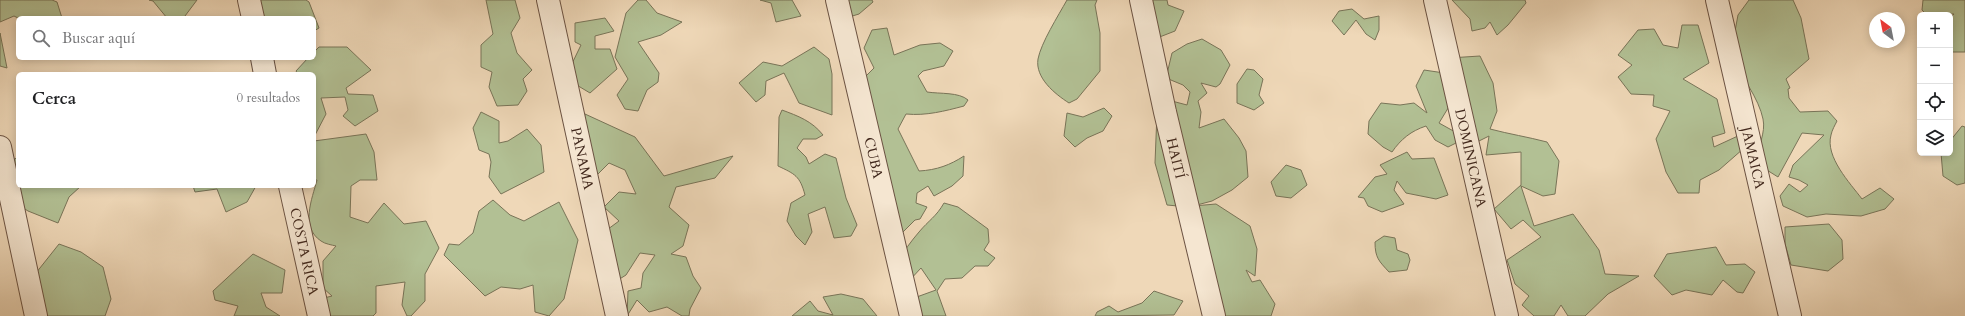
<!DOCTYPE html>
<html lang="es">
<head>
<meta charset="utf-8">
<style>
	:root { --surface:#fff; --page:#f6f6f6; --text:#202124; --muted:#757577; --line:#e0e0e0 }
	body { margin:0; font-family:Cardo,serif; background:var(--page); color:var(--text) }
	.controls { position:absolute; right:12px; top:12px; display:grid; overflow:hidden; border-radius:6px; box-shadow:0 2px 10px #0003 }
	.controls button { width:36px; height:36px; display:grid; place-items:center; padding:0; border:0; border-bottom:1px solid var(--line); background:var(--surface); color:var(--text); font:20px sans-serif }
	.compass { position:absolute; left:1869px; top:12px; width:36px; height:36px; border-radius:50%; background:var(--surface); box-shadow:0 2px 10px #0003; rotate:328deg }
	.list { margin:0; padding:0; list-style:none }
	h2 { display:flex; justify-content:space-between; align-items:center; height:52px; margin:0; padding:0 16px; font-size:17px }
	h2 small { font-size:13px; font-weight:400; color:var(--muted) }
	.icon { flex:none; width:22px; height:22px; fill:none; stroke:currentColor; stroke-width:2; stroke-linecap:round; stroke-linejoin:round }
	.map { position:relative; flex:none; width:1965px; height:316px; overflow:hidden }
	.search { position:absolute; background:var(--surface); box-shadow:0 2px 10px #0003; left:16px; top:16px; width:300px; height:44px; display:flex; align-items:center; gap:10px; box-sizing:border-box; padding:0 14px; border-radius:6px; color:var(--muted); font-size:15px }
	.panel { position:absolute; background:var(--surface); box-shadow:0 2px 10px #0003; left:16px; top:72px; width:300px; height:116px; border-radius:6px }
	.map>svg:first-child { display:block }
	.green { fill:#b2c094; stroke:#797458 }
	.lines { fill:none; stroke-linecap:round; stroke-linejoin:round }
	.street-casing { stroke:#6c5343; stroke-width:24 }
	.street { stroke:#f5e6d1; stroke-width:22 }
	.labels { text-anchor:middle; dominant-baseline:central; stroke-width:3; stroke-linejoin:round; paint-order:stroke }
	.street-label { font-size:14px; fill:#40271c; stroke:#f5e6d1 }
</style>
</head>
<body>
<div class="map">
<svg width="1965" height="316" viewBox="0 0 1965 316">
	<rect width="100%" height="100%" fill="#efd8b8"/>
	<filter id="stains"><feTurbulence type="fractalNoise" baseFrequency=".005" numOctaves="4"/><feColorMatrix values="0 0 0 0 .2 0 0 0 0 .09 0 0 0 0 .02 0 0 0 .5 -.17"/></filter>
	<radialGradient id="worn" r=".72"><stop offset=".6" stop-color="#630" stop-opacity="0"/><stop offset="1" stop-color="#630" stop-opacity=".3"/></radialGradient>
	<!-- green -->
	<g class="green">
		<path d="M0,0H52L57,2L62,18H18L14,16L0,22Z"/>
		<path d="M149,0H197L185,16L187,18H167L153,1Z"/>
		<path d="M259,0H306L309,2L319,28L314,31V18H263Z"/>
		<path d="M486,0H515L520,18L511,33L517,53L532,70L523,79L527,91L518,105L497,106L489,87L492,72L481,67V45L493,34Z"/>
		<path d="M638,0H646L657,13L682,22L661,35L638,42L659,73L658,82L647,90L638,111L625,109L617,95L628,79L615,57L626,13Z"/>
		<path d="M760,0H792L801,16L776,22L771,3Z"/>
		<path d="M839,0H872L873,2L859,14L849,17Z"/>
		<path d="M1067,0H1097L1095,5L1100,33V71L1077,99L1069,103C1055,94 1035,78 1038,59C1041,43 1058,16 1067,0Z"/>
		<path d="M1132,0H1167L1168,5L1184,11L1175,31L1157,38Z"/>
		<path d="M1452,0H1525L1526,3L1508,25L1497,35L1490,22L1485,28L1472,31L1470,19Z"/>
		<path d="M1749,0H1793L1801,18L1809,59L1786,79L1790,88L1788,89L1789,98L1800,112L1828,111L1837,121C1835,125 1832,130 1831,135C1825,157 1850,183 1862,199L1880,188L1894,199L1885,209L1861,216L1826,214L1807,217L1783,206L1780,196L1789,184L1800,192L1808,185L1799,180L1789,177L1793,165L1824,135L1802,133L1778,177L1754,162C1758,149 1766,132 1763,119C1759,99 1741,74 1730,58L1738,15Z"/>
		<path d="M1923,0H1965V52H1950V18L1954,14L1927,15L1922,10Z"/>
		<path d="M1352,9L1364,19L1379,16V30L1375,40L1366,34L1356,20L1344,35L1332,21L1339,11Z"/>
		<path d="M605,18L614,31L595,36V49H610L617,69L590,93L565,78L581,45L575,42V23Z"/>
		<path d="M1682,25H1698L1709,63L1683,79L1717,99L1725,133L1712,137L1714,147L1740,135L1743,149L1719,170L1700,180L1699,193H1678L1666,172L1656,139L1670,111L1653,106L1654,95L1631,94L1618,77L1632,65L1618,55L1638,30L1654,29L1663,45L1678,48Z"/>
		<path d="M887,28L894,55L920,45L940,43L953,51L944,66L923,71L918,76L927,92C940,94 959,92 968,100L964,106C945,111 926,116 906,114L898,129L919,171C937,170 950,165 964,156L963,176L952,186L934,196L928,186L917,193L916,203L927,207L920,219L915,220L903,232L888,237V214L872,196L884,182L863,79L874,68L864,48L872,30Z"/>
		<path d="M0,33L7,68L0,66Z"/>
		<path d="M1202,39L1221,50L1230,65L1220,84L1216,87L1201,83L1207,93L1198,101L1201,112L1199,128L1224,119L1239,138L1246,151L1248,177L1232,190L1212,201L1193,206L1216,204L1250,226L1257,249L1255,276L1246,270L1252,282L1260,280L1275,304L1271,316H1203L1189,207L1167,205L1155,163L1157,113L1168,100L1187,105L1190,92L1183,85L1166,78L1172,53L1187,44Z"/>
		<path d="M319,47H347L371,70L346,88L348,94L373,95L378,111L355,126L343,116L348,110L345,97L321,98L326,114L314,137V74H298L296,71L308,58H314V52Z"/>
		<path d="M814,47L829,59L832,74V115L799,103L784,73L766,81L765,95L756,102L739,83L763,62L782,66Z"/>
		<path d="M1480,56L1493,83L1497,111L1490,129C1509,134 1528,137 1547,142L1559,161L1555,194L1543,196L1521,186L1534,226L1573,214L1599,250L1605,274L1639,276L1608,294L1585,316H1568L1561,305L1554,316H1534L1522,305L1529,296L1515,284L1507,260L1541,237L1523,220L1511,229L1494,209L1521,185V152L1486,155L1489,136L1475,143L1453,100L1439,123L1466,138L1448,147L1435,140L1426,126C1411,131 1401,139 1392,152L1383,147L1368,134L1369,121L1381,103L1400,105L1414,103L1427,113L1416,86L1424,70L1451,74L1449,58Z"/>
		<path d="M1247,69L1254,70L1263,79L1259,95L1264,103L1254,110L1237,103V84Z"/>
		<path d="M1104,108L1112,116L1103,131L1087,138L1075,147L1064,136L1067,113L1083,117Z"/>
		<path d="M782,110C798,116 812,121 823,135L816,139H803L797,148L806,157L809,164L825,154L836,158L846,198L857,225L851,236L834,238L825,207L808,214L812,232L805,245L796,236L787,221L791,203L805,195C800,176 795,174 778,166L779,117Z"/>
		<path d="M481,112L499,121V143L508,141L527,129L541,145L544,172L501,194L489,177L491,162L489,154L479,150L473,128Z"/>
		<path d="M585,114L635,137L664,176L733,156L715,178L676,187L669,207L689,225L683,246L671,254L686,257L693,276L701,288L690,309L689,316H682L667,307L649,312L637,300L627,316L628,291L641,288L643,273L655,255L640,253L626,275L610,285L600,235L619,221L604,207L619,192L636,194L625,170L609,163L595,177L580,147Z"/>
		<path d="M1962,126L1965,127V183L1957,185L1943,176L1941,153H1950V141Z"/>
		<path d="M366,134L374,152L377,180H360L351,186L350,217L368,223L384,203L404,224L426,221L439,248L425,274V301L411,316H407L402,305L405,282L376,286V313L373,316H327L316,300L332,296L323,288V261L336,246C332,245 325,244 321,241C300,227 312,199 317,180H314V141Z"/>
		<path d="M1407,152L1412,159L1434,158L1448,195L1436,199L1406,193L1397,181L1394,190L1404,204L1382,212L1368,206L1364,198L1358,197L1375,177L1387,174L1380,165Z"/>
		<path d="M18,157V186H81L69,197L58,223L28,211L11,200L13,160Z"/>
		<path d="M1286,165L1301,170L1307,185L1291,198L1276,196L1271,182Z"/>
		<path d="M193,186H256L247,202L226,212L217,189L195,192Z"/>
		<path d="M493,200L510,215L524,221L559,202L578,240L564,299L549,316L535,312L533,285L520,289L501,287L485,296L444,255L449,244L459,245L473,233L479,211Z"/>
		<path d="M944,203L958,207L988,229L989,242L984,250L995,258L988,266H975L962,278L945,279L937,291L946,316H917L914,298L936,290L921,268L908,282L896,262C904,252 911,241 919,232C929,220 936,217 944,203Z"/>
		<path d="M1829,224L1842,240L1843,259L1828,271L1791,265L1785,244V227Z"/>
		<path d="M1384,236L1395,238L1397,250L1408,254L1410,260L1407,270L1389,272C1379,261 1375,258 1375,242Z"/>
		<path d="M59,244L81,252L103,267L111,299L105,316H31L32,278Z"/>
		<path d="M1716,247L1726,265L1745,264L1755,272L1743,293L1737,292L1723,280L1712,295L1686,290L1672,295L1654,276L1667,254Z"/>
		<path d="M253,254L285,270L282,293H261L266,307L280,316H234L238,306L215,300L213,291Z"/>
		<path d="M1154,291L1183,301L1174,315L1095,316L1097,312L1109,306L1118,312L1142,303Z"/>
		<path d="M841,294L863,299L877,316H792L810,301L818,311L833,315L823,297Z"/>
	</g>
	<g class="lines">
		<!-- street casing -->
		<g class="street-casing">
			<g id="street">
				<path d="M249,0L253,18"/>
				<path id="s1" d="M548,0L617,316"/>
				<path id="s2" d="M837,0L911,316"/>
				<path id="s3" d="M1141,0L1165,112L1214,316"/>
				<path id="s4" d="M1435,0L1507,316"/>
				<path id="s5" d="M1717,0L1790,316"/>
				<path d="M262,58L265,74"/>
				<path d="M0,147L36,316"/>
				<path id="s6" d="M290,186L319,316"/>
			</g>
		</g>
		<!-- street -->
		<use href="#street" class="street"/>
	</g>
	<g class="labels">
		<!-- street labels -->
		<g class="street-label">
			<text stroke="none"><textPath href="#s1" startOffset="162">PANAMA</textPath></text>
			<text stroke="none"><textPath href="#s2" startOffset="162">CUBA</textPath></text>
			<text stroke="none"><textPath href="#s3" startOffset="162">HAITÍ</textPath></text>
			<text stroke="none"><textPath href="#s4" startOffset="162">DOMINICANA</textPath></text>
			<text stroke="none"><textPath href="#s5" startOffset="162">JAMAICA</textPath></text>
			<text stroke="none"><textPath href="#s6" startOffset="67">COSTA RICA</textPath></text>
		</g>
	</g>
	<rect width="100%" height="100%" filter="url(#stains)"/>
	<rect width="100%" height="100%" fill="url(#worn)"/>
</svg>
<div class="controls">
<button>+</button>
<button>−</button>
<button><svg class="icon" aria-label="locate" viewBox="0 0 24 24"><circle cx="12" cy="12" r="6"/><path d="M12 2v4M12 18v4M2 12h4M18 12h4"/></svg></button>
<button><svg class="icon" aria-label="layers" viewBox="0 0 24 24"><path d="M12 4l9 5-9 5-9-5zM3 14l9 5 9-5"/></svg></button>
</div>
<svg class="compass" viewBox="-18 -18 36 36"><path d="M0-13l5 13h-10z" fill="#e53935"/><path d="M0 13l5-13h-10z" fill="#757577"/></svg>
<div class="search"><svg class="icon" aria-label="search" viewBox="0 0 24 24"><circle cx="10" cy="10" r="6"/><path d="M15 15l6 6"/></svg>Buscar aquí</div>
<section class="panel">
<h2>Cerca<small>0 resultados</small></h2>
<ul class="list">
</ul>
</section>
</div>
</body>
</html>
